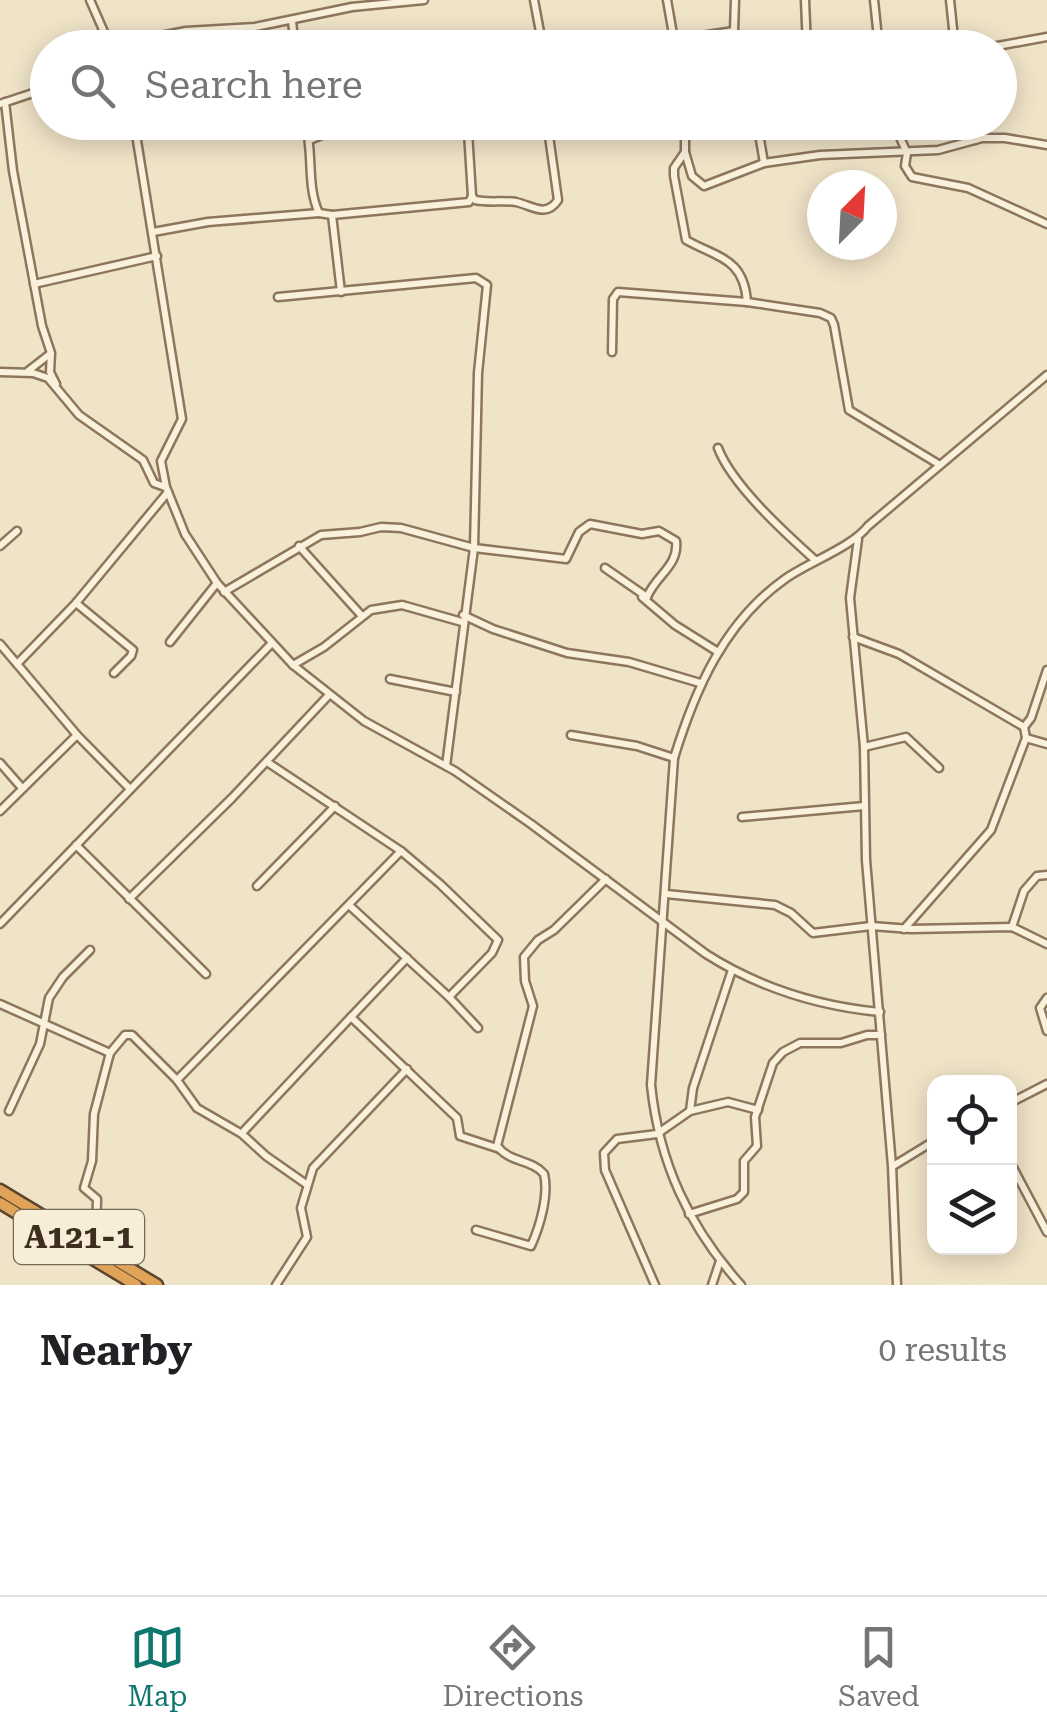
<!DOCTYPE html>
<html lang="en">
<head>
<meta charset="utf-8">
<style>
	:root { --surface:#fff; --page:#f2f2f2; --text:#202124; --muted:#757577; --line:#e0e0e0; --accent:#0f766e }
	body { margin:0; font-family:"Roboto Serif",serif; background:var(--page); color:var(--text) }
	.controls { position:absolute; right:30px; bottom:30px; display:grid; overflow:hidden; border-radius:20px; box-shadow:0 5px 25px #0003 }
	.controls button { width:90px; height:90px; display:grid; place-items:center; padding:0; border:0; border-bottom:2px solid var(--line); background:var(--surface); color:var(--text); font:50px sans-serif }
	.compass { position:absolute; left:807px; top:170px; width:90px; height:90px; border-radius:50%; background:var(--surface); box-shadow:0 5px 25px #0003; rotate:24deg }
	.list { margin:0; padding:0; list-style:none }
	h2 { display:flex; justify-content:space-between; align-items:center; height:130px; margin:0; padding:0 40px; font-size:42px }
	h2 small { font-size:32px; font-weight:400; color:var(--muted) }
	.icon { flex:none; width:55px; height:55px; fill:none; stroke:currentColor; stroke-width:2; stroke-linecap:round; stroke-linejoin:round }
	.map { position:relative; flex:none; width:1047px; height:1285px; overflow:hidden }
	.search { position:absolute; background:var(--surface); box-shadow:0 5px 25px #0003; left:30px; right:30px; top:30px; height:110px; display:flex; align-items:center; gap:25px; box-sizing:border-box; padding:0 35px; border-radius:55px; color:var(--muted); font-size:38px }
	.sheet { height:310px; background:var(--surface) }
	nav { display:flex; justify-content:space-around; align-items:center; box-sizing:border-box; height:140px; border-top:2px solid var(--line); background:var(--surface); font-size:28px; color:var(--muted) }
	nav a { display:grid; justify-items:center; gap:5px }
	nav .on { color:var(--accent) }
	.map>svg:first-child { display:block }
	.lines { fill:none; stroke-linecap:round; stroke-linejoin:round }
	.minor-casing { stroke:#8d765c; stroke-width:11 }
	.highway-casing { stroke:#5b4430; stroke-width:15 }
	.minor { stroke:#faf1dc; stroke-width:6 }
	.highway { stroke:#e0a458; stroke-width:10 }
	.labels { text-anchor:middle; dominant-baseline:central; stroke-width:10; stroke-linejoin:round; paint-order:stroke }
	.shield { fill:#f7eed8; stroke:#756857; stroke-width:2.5 }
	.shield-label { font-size:32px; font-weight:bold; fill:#3d2e20 }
</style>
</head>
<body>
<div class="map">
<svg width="1047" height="1285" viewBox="0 0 1047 1285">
	<rect width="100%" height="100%" fill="#f0e4c8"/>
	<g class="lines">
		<!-- minor casing -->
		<g class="minor-casing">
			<g id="minor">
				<path d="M90,0L111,48"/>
				<path d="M534,0L543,48"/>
				<path d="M667,0L674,40"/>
				<path d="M735,0L734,31L739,48"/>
				<path d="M805,0L807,48"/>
				<path d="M874,0L879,48"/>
				<path d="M950,0L955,48"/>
				<path d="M292,21L295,48"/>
				<path d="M110,46L186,31L255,27L352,7L424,0"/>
				<path d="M669,48V42L674,40L734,31"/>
				<path d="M986,48L1047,37"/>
				<path d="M5,102L13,171L42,326L51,353L50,372L56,384"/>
				<path d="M0,104L48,88"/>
				<path d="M134,122L182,419L161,461L166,487L185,534L217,583L293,665L364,721L455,771L531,824L706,954C758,987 818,1006 880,1012"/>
				<path d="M305,122C314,151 306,186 319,213L332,215L341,292"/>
				<path d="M685,122V152L674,168V176L686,240C718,258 744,258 747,302"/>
				<path d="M757,122L764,163"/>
				<path d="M893,122L907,153L905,166L912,177L968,188L1047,224"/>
				<path d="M970,122L975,140"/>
				<path d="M310,140L331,131H404L440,124L461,127L468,132L472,196L469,202L332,215"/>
				<path d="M685,152L692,176L704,186L764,163L820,155L938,150L982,138H1005L1047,145"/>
				<path d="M472,196L475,200C490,203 503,200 516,202C533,206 546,218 558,200L547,122"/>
				<path d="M153,232L208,222L319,213"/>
				<path d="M34,284L157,256"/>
				<path d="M278,297L476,278L487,285L478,373L474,548L446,766"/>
				<path d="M612,352L613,299L618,292L747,302L820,313L831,318L834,325L849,410L940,465"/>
				<path d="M28,371L50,354"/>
				<path d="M0,372L33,373L48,378L79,415L143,460L154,483L165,487"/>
				<path d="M718,448C732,485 785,533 815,560"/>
				<path d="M858,539L850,598L864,747L866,860L892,1166L897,1285"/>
				<path d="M0,546L17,531"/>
				<path d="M299,546L361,615"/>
				<path d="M605,568L647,597H642L675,625L718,652"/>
				<path d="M224,592L321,535L360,532L381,527L401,528L474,548L566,559L579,532L590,524L642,534L659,531L676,541C679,566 656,575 647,597"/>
				<path d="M76,603L133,650L131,656L114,673"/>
				<path d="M463,615L493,629L567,653L629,662L700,683"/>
				<path d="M853,637L899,654L1024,727"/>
				<path d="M170,642L217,583"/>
				<path d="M0,644L17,664L76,603L168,492"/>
				<path d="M17,664L77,735L130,789"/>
				<path d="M293,665L324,647L371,610L402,605L462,622"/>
				<path d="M390,679L456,692"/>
				<path d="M571,735L637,746L674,758"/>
				<path d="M1026,738L1047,744"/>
				<path d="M864,747L906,737L939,768"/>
				<path d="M267,762L401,851L440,884L498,940L492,953L449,997"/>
				<path d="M0,763L22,788"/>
				<path d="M0,811L77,735"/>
				<path d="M742,817L864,806"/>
				<path d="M76,845L206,974"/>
				<path d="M257,886L335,806"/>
				<path d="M666,894L775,905L791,913L813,933L871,926L911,929L1012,927L1047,944"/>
				<path d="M129,899L232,798L328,696"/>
				<path d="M350,906L449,997L478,1028"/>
				<path d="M0,924L272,643"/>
				<path d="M1012,927L1024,891L1037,876L1047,875"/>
				<path d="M904,929L991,830L1026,738L1024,727L1031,718L1047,670"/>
				<path d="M407,958L351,1017L457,1118L460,1136L500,1149"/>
				<path d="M1047,998L1040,1008L1047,1031"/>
				<path d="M0,1004L110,1053L125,1035H132L177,1080L197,1108L242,1134L266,1156L306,1184"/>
				<path d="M110,1053L94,1114L92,1161L84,1188L97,1199C97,1227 90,1227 114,1247L116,1260"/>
				<path d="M177,1080L401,851"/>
				<path d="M1010,1103L1047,1084"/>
				<path d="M9,1111L40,1044L49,998L63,977L90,950"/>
				<path d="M690,1111L693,1088L732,970"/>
				<path d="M242,1133L351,1017"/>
				<path d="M1010,1162L1047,1232"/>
				<path d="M893,1166L934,1141"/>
				<path d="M689,1214L737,1199L744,1192V1161L757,1146L755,1117L773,1063L783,1052L800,1043H841L867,1035H881"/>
				<path d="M476,1230L531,1246C540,1226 549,1195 544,1174C531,1159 510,1163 497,1146L533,1006L525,981L524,957L538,940L554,930L606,879"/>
				<path d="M276,1285L307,1237L301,1208L313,1168L407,1069"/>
				<path d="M655,1285L605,1170L604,1153L617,1139L657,1134L690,1111L728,1102L758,1110"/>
				<path d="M712,1285L720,1261"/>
				<path d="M741,1285C689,1227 659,1163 651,1085L674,758C695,690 724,622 785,579C809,562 852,547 868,526L1047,375"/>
			</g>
		</g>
		<!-- highway casing -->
		<g class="highway-casing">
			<g id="highway">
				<path d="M0,1190L157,1285"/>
				<path d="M0,1203L136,1285"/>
			</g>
		</g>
		<!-- minor -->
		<use href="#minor" class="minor"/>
		<!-- highway -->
		<use href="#highway" class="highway"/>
	</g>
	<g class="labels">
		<!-- shield labels -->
		<rect class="shield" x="14" y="1210" width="130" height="54" rx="8"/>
		<g class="shield-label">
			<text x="79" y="1237">A121-1</text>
		</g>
	</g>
</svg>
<div class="controls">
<button><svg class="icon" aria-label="locate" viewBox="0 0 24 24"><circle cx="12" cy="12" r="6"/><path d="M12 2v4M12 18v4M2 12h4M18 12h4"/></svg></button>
<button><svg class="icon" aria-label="layers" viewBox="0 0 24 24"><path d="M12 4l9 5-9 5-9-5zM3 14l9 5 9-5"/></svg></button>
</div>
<svg class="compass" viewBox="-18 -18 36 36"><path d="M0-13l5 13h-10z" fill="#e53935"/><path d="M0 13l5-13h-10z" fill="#757577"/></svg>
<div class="search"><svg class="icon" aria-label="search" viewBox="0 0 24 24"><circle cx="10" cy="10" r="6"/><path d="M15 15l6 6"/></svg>Search here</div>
</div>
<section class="sheet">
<h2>Nearby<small>0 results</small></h2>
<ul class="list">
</ul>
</section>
<nav>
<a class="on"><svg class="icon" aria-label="map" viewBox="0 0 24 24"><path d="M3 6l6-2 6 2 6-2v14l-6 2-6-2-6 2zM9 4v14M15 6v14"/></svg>Map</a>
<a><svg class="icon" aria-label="directions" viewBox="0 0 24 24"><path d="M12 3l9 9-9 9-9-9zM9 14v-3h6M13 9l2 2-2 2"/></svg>Directions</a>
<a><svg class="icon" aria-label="saved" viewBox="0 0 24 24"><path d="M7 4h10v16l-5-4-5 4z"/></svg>Saved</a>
</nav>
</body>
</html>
